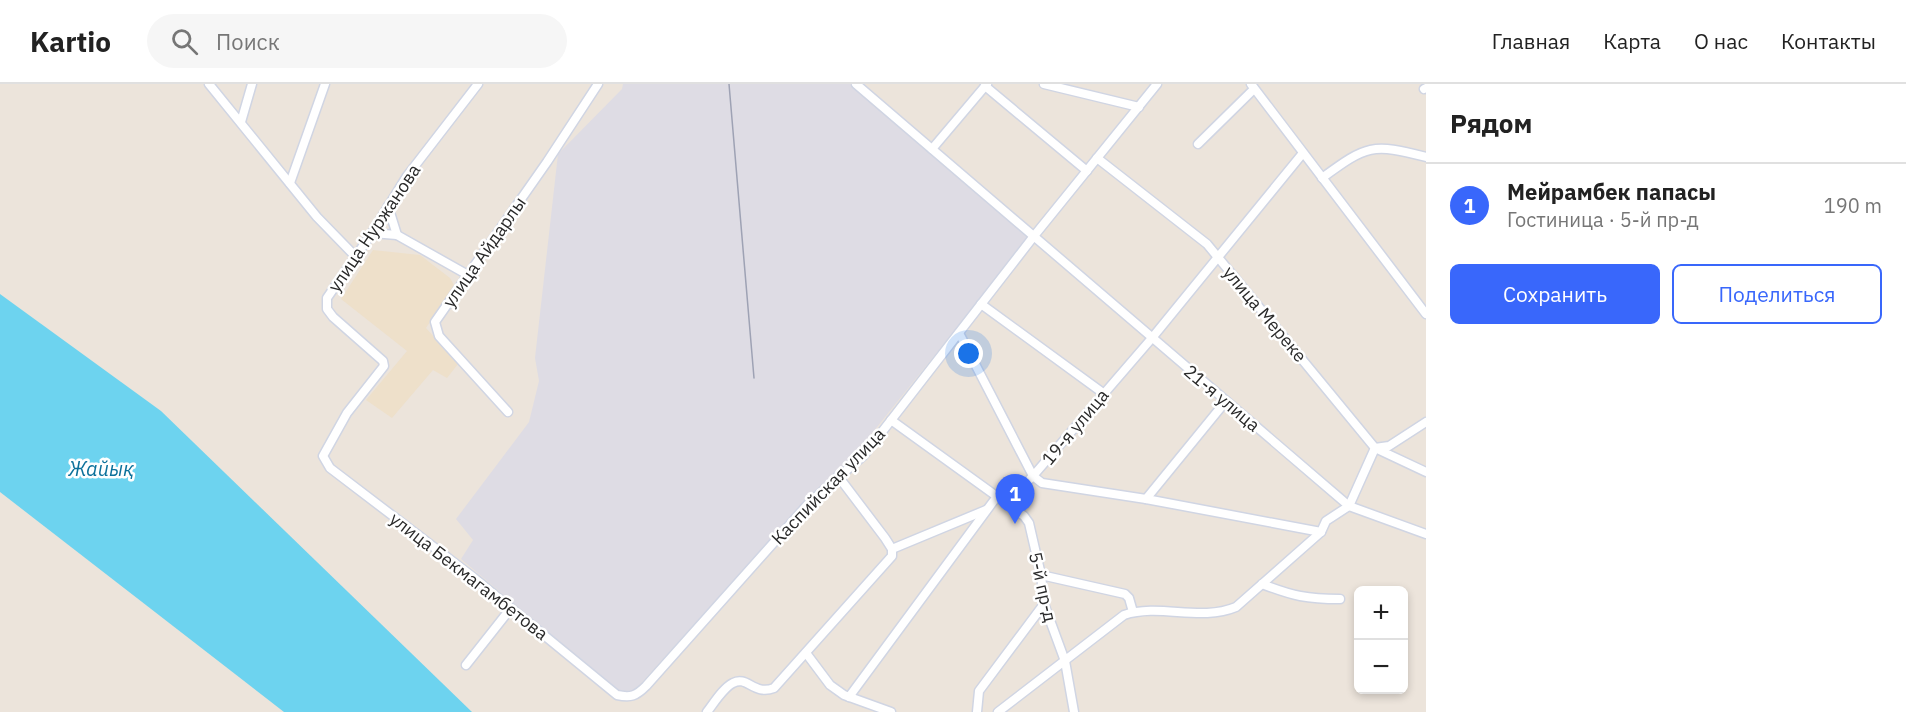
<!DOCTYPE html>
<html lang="ru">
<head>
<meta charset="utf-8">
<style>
	:root { --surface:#fff; --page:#f6f6f6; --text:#222; --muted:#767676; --line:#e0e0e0; --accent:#3967fb }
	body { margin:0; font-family:"IBM Plex Sans",sans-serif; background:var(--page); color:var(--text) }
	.controls { position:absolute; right:18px; bottom:18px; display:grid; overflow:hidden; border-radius:9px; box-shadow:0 3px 9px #0003 }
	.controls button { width:54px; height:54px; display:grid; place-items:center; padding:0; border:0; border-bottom:2px solid var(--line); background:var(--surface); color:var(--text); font:30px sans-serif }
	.you { position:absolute; left:969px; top:270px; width:21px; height:21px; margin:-15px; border:4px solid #fff; border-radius:50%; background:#1a73e8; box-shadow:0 0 0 9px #1a73e833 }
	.badge { display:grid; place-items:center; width:39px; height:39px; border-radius:50%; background:var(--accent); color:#fff; font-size:20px; font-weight:700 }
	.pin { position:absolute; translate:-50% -50px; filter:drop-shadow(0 2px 3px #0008) }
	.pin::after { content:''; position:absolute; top:32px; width:21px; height:18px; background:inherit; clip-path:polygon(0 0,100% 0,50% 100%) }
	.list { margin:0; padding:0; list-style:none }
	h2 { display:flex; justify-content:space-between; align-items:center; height:78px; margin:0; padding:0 24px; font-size:26px }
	h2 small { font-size:20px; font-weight:400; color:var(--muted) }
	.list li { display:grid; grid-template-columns:39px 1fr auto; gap:18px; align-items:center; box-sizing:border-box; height:84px; padding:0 24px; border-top:2px solid var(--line) }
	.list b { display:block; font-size:22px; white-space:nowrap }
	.list p { margin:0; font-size:20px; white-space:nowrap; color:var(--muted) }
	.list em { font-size:20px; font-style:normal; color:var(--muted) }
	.actions { display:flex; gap:12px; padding:18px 24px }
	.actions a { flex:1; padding:14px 0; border:2px solid var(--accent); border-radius:9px; text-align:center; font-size:21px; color:var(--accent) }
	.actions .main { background:var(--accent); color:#fff }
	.icon { flex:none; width:33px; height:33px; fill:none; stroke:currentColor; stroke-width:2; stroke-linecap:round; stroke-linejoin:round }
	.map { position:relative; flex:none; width:1426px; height:628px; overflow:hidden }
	header { display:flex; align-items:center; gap:36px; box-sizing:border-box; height:84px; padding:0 30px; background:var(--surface); border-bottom:2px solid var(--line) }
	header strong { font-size:28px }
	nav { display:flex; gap:33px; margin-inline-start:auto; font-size:21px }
	.search { width:420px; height:54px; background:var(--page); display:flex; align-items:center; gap:15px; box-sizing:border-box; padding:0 21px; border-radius:33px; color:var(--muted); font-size:22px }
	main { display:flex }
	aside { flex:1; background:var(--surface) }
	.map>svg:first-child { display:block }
	.industrial { fill:#dedce4 }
	.education { fill:#eee0ca }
	.water { fill:#6dd3ef }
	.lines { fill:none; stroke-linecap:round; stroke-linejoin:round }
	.minor-casing { stroke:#d0d5e3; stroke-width:11 }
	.minor { stroke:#fff; stroke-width:8 }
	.rail { stroke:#9ea2b4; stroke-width:1.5 }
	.labels { text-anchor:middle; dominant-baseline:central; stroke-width:5; stroke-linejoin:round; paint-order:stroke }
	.street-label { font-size:18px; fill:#292929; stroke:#fff }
	.water-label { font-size:20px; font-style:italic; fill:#0c719b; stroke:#fff }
</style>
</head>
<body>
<header>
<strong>Kartio</strong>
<div class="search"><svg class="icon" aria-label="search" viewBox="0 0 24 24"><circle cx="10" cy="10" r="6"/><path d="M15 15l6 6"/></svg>Поиск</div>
<nav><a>Главная</a><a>Карта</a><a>О нас</a><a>Контакты</a></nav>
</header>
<main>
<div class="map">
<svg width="1426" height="628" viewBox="0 0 1426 628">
	<rect width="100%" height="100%" fill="#ece4db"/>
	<!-- industrial -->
	<path class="industrial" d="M623,0H850L1030,152L849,378L807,416L631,610H622L461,475L473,456L456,435L529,338L539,297L535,274L558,70L622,5Z"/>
	<!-- education -->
	<path class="education" d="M373,166L420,171L450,194L454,201L426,244L458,280L447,294L433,286L392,334L366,316L407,267L341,215Z"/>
	<!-- water -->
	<path class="water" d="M0,210L161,327L472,628H284L0,408Z"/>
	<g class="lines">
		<!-- minor casing -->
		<g class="minor-casing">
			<g id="minor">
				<path d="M209,0L317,133L355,172"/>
				<path d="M478,0L407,92L372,149L327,214V225L333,233L383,277L384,282L347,329L323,372L330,384L473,493L617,611C631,614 636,612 646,602L809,419L864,371L1034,152L1157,0"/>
				<path d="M856,0L1349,422L1426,450"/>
				<path d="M1044,0L1139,23"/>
				<path d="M1251,0L1426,230"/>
				<path d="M985,2L1087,87"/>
				<path d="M1424,5L1426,4"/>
				<path d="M241,38L252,0"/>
				<path d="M1198,60L1254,5"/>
				<path d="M932,65L987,0"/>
				<path d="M1097,74L1207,160L1375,364L1426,388"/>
				<path d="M1322,94C1367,61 1372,59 1426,73"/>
				<path d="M290,99L325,0"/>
				<path d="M388,122L397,151L468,191"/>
				<path d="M372,149L397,151"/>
				<path d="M981,220L1103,309"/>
				<path d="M959,249L1033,392L1042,399L1146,415L1321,448"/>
				<path d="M508,328L439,252L435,238L547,78L598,0"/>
				<path d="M891,336L1024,432L1029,439L1041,491L1044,520L1065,577L1074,628"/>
				<path d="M1146,415L1226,317"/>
				<path d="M892,465L986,426"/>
				<path d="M1041,491L1125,510L1129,514L1133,528"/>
				<path d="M1262,500C1293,512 1307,515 1340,515"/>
				<path d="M806,569L830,601L844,611L891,628"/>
				<path d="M466,581L511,524"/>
				<path d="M849,613L998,411L1020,405L1033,392L1152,254L1303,69"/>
				<path d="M707,628C714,619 723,604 733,599C747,591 754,612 774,604L892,472V465L885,454L838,392"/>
				<path d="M977,628L979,607L1044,520"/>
				<path d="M998,628L1124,531C1160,519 1200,538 1236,523L1321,448L1326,437L1349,422L1375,364L1389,362L1426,338"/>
			</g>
		</g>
		<!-- minor -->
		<use href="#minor" class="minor"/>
		<!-- rail -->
		<path class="rail" d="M729,0L754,294"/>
	</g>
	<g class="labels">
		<!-- street labels -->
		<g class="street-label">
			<text transform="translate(374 144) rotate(-56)">улица Нуржанова</text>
			<text transform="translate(484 168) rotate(-55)">улица Айдарлы</text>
			<text transform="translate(1265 230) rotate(50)">улица Мереке</text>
			<text transform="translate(1222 314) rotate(40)">21-я улица</text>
			<text transform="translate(1075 343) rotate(-50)">19-я улица</text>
			<text transform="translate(828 402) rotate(-46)">Каспийская улица</text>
			<text transform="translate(469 492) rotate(38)">улица Бекмагамбетова</text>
			<text transform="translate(1043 503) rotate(77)">5-й пр-д</text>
		</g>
		<!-- water labels -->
		<g class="water-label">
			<text x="101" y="384">Жайық</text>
		</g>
	</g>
</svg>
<div class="controls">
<button>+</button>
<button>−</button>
</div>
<div class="you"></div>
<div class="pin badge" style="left:1015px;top:440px">1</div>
</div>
<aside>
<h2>Рядом<small></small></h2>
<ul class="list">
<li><span class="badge">1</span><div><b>Мейрамбек папасы</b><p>Гостиница · 5-й пр-д</p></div><em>190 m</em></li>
</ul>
<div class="actions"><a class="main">Сохранить</a><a>Поделиться</a></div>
</aside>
</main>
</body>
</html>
